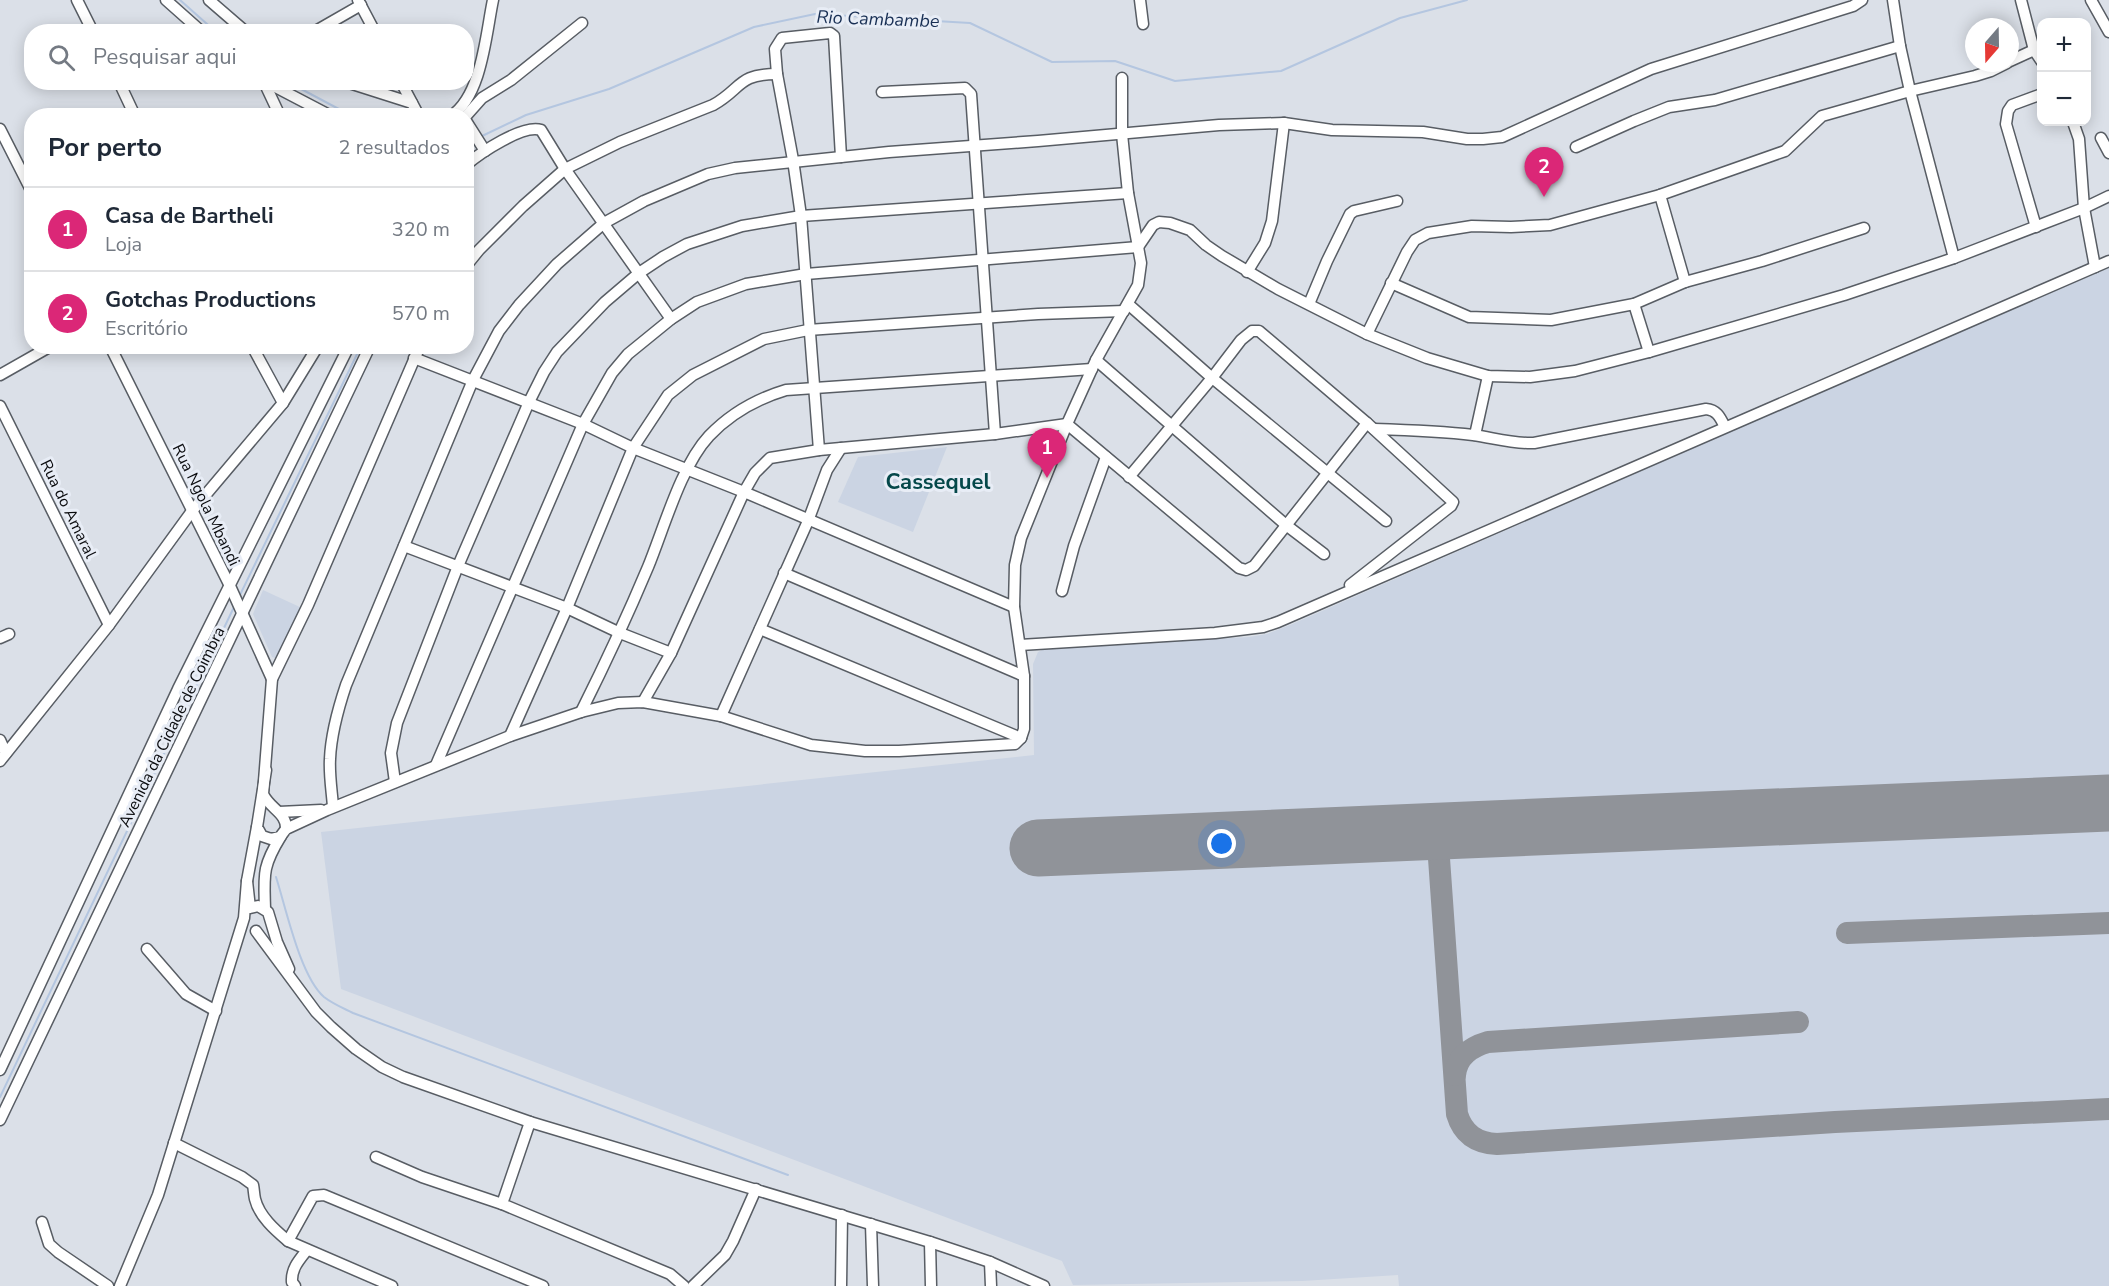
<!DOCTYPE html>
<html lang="pt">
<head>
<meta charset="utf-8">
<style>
	:root { --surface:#fff; --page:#f6f6f7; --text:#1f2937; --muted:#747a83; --line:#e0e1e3; --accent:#db2777 }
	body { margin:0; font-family:"Nunito Sans",sans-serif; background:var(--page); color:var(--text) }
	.controls { position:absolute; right:18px; top:18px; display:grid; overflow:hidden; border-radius:12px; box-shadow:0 3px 15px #0003 }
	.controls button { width:54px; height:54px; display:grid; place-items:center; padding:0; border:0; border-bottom:2px solid var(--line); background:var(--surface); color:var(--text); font:30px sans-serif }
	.compass { position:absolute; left:1965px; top:18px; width:54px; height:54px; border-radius:50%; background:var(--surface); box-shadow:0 3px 15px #0003; rotate:200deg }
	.you { position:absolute; left:1222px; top:844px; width:21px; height:21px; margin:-15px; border:4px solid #fff; border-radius:50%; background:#1a73e8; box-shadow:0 0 0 9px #1a73e833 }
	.badge { display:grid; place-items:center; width:39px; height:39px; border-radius:50%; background:var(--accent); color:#fff; font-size:20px; font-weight:700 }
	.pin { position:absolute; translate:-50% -50px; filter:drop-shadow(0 2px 3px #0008) }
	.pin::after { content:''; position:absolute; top:32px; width:21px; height:18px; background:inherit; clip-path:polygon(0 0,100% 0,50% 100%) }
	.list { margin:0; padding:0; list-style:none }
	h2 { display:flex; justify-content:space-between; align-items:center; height:78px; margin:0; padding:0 24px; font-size:26px }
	h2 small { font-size:20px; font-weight:400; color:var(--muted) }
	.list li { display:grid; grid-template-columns:39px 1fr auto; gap:18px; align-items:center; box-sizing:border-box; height:84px; padding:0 24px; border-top:2px solid var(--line) }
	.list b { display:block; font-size:22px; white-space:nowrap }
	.list p { margin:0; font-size:20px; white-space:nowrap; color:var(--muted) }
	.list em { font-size:20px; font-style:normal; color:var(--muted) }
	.icon { flex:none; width:33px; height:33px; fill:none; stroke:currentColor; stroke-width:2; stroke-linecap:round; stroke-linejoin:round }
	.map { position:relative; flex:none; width:2109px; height:1286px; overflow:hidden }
	.search { position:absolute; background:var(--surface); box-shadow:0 3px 15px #0003; left:24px; top:24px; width:450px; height:66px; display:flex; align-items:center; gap:15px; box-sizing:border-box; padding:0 21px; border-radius:24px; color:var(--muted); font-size:22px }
	.panel { position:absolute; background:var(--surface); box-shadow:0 3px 15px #0003; left:24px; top:108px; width:450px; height:246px; border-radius:24px }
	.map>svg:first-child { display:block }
	.built { fill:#cbd4e3 }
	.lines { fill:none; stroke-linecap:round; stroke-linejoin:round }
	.stream { stroke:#b4c6e0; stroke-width:2 }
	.taxiway { stroke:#909399; stroke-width:22 }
	.runway { stroke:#909399; stroke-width:57 }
	.minor-casing { stroke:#585d64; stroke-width:13 }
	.minor { stroke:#fff; stroke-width:10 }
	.labels { text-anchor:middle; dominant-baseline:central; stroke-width:6; stroke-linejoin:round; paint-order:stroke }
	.street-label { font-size:16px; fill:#0a0b0e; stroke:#e8edf6 }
	.water-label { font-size:18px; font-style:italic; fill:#182f54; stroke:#e8edf6 }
	.district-label { font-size:22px; font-weight:bold; fill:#05484a; stroke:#e8edf6 }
</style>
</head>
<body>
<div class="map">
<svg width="2109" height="1286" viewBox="0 0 2109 1286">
	<rect width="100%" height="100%" fill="#dbe0e8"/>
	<!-- built -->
	<g class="built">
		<path d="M2109,268V1286H1399L1398,1275L1302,1281L1073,1285L1062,1261L341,989L321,832L1034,755L1033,664L1038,652L1044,649L1249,637L1267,634L1290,625L1853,378Z"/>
		<path d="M947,447L913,532L838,502L858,457Z"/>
		<path d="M263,590L302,608L278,659L272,657L253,614Z"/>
	</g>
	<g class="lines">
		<!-- stream -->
		<g class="stream">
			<path d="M180,0L216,32"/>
			<path d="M288,82L352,116"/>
			<path d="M480,137L526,115L609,89L754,27L815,14L970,23L1052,62L1115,61L1175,81L1281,71L1400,18L1467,0"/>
			<path d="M466,143L475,139"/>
			<path d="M239,597L361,346"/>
			<path d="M276,877C286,908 300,976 324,997C333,1004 343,1008 353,1013L788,1175"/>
			<path d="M0,1097L234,607"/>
		</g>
		<!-- taxiway -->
		<g class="taxiway">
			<path d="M1437,830L1457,1114C1463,1134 1477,1143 1497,1144L1835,1122L2109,1109"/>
			<path d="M1847,933L2109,923"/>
			<path d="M1455,1075C1457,1056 1471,1047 1488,1042L1798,1022"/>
		</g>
		<!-- runway -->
		<path class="runway" d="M1038,848L2109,803"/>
		<!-- minor casing -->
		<g class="minor-casing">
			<g id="minor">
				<path d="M77,0L93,32"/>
				<path d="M166,0L202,32"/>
				<path d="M209,0L246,32"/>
				<path d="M358,0L375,32"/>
				<path d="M1140,0L1143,24"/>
				<path d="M1893,0L1900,46L1910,91L1954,258"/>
				<path d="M2021,0L2034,50L2042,62"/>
				<path d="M2091,0L2109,32"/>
				<path d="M314,32L361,5"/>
				<path d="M2010,61L2034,50"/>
				<path d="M119,82L135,116"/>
				<path d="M264,82L280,116"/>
				<path d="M266,82L331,116"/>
				<path d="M346,82L412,103"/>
				<path d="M401,82L419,116"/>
				<path d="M882,92L965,88L971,94L995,434"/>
				<path d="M451,116C482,96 486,33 493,0"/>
				<path d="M466,116L482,98L511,80L582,23"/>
				<path d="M466,121L485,151"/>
				<path d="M2073,122L2079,139L2084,208L2095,267"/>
				<path d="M0,129L32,192"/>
				<path d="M2101,138L2109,153"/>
				<path d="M1576,147L1634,121L1669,107L1715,100L1900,46"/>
				<path d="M466,165C480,153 523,124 541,130L565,169L671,319"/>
				<path d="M1660,195L1685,282"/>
				<path d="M2036,227L2006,124L2008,111L2012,105L2042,94"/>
				<path d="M466,266L479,250L523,206L565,169L620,142L713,105C742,89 737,74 777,74"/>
				<path d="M1247,272L1265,243L1272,221L1284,123"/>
				<path d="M1391,283L1469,317L1551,320L1634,304L1685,282L1762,261L1864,228"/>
				<path d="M1128,304L1211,377L1386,521"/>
				<path d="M1309,304L1327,261L1350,214L1354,211L1397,201"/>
				<path d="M1634,304L1649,352"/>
				<path d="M1367,334L1407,252L1415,240L1428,233L1472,226L1511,227L1550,225L1660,195L1785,151L1822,116L1910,91L1975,76L1991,71L2007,63"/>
				<path d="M110,346L230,586L272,679"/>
				<path d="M252,346L283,403"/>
				<path d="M414,358L583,424L633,448L744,492L1014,607"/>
				<path d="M1096,360L1286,525L1324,554"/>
				<path d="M0,375L51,346"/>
				<path d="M0,406L109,625"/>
				<path d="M1374,429C1407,430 1440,431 1473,435C1494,438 1513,444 1534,443L1706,409C1717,410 1720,417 1725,427"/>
				<path d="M1475,435L1488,376"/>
				<path d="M819,450L801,216L793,160L777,74L775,49L782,38L830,33L834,36L841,157"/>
				<path d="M1129,477L1212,378L1241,340L1252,331H1259L1367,423L1453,502L1451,506L1350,585"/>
				<path d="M404,546L567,608L620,633L671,653"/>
				<path d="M784,573L1024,676"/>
				<path d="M1062,591L1074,546L1106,457"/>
				<path d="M760,629L1021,738"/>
				<path d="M0,638L9,634"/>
				<path d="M1020,645L1215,633L1263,627L1278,622L2109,261"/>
				<path d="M643,702L671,653L744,492L755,473L770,458L819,450L995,434L1067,424L1239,568L1246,570L1254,566L1367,423"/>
				<path d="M581,712C605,664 627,617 648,567C664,528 681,466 709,436C731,413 756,399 786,390L1092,369"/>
				<path d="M721,716L808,521L827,470L841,448"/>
				<path d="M510,736L567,608L633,448L668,395L693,375L764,339L808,330L1038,314L1124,311"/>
				<path d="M0,740L6,753"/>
				<path d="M0,761L109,625L192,511L283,403L318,346"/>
				<path d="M436,765L583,424L612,373L628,354L671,319L697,302L746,284L806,274L1138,247L1153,225L1159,222L1170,223L1190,230L1206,245L1222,256L1278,289L1367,334L1427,358L1488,376L1530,377L1575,371L1649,352L1844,295L1954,258L2084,208L2109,196"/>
				<path d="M266,770L257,827L262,836L271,839L280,837L286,829L327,810L510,736L581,712L618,703L643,702L721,716L811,745L865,751H899L1015,744L1021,738L1024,729V676L1014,607L1015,565L1021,538L1067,424L1096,360L1138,285L1141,263L1128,193L1122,134V78"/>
				<path d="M395,782L391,753L397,723L458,566L529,402L544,372L557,352L605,302L639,273L663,257L687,244L742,226L801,216L1128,193"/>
				<path d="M333,807C332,792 329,775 330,759C331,734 338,709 346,685L473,380L499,331L519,305L557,264L604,223L644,201L708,174L735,168L889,152L1038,141L1219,125L1284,123L1332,130L1423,132L1467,139H1483L1502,137L1651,69L1853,6L1862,0"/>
				<path d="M279,812L321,810"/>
				<path d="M286,829C287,813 270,809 263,794L272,679L308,605L420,346"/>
				<path d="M247,881L257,827"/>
				<path d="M265,909C264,874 262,867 281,836"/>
				<path d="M256,931L316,1012L331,1027L356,1049L382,1067L403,1077L530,1122L930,1242L990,1262L1044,1286"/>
				<path d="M147,949L186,994L216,1011"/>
				<path d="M0,1070L178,689L349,346"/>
				<path d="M0,1120L370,346"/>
				<path d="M174,1143L242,1177L253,1185C254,1190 254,1195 255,1199C259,1216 275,1230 288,1241L392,1286"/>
				<path d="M376,1157L422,1177L502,1204L670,1274L684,1286"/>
				<path d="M502,1204L530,1122"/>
				<path d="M42,1222L49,1244L58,1252L108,1286"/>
				<path d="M871,1224L873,1286"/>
				<path d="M288,1241L313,1196L324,1195L543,1286"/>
				<path d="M930,1242L931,1286"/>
				<path d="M990,1262L991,1286"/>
				<path d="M120,1286L158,1195L244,918L247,881L250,908L258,906L268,912L277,942L289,969"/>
				<path d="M295,1286L292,1282C291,1269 299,1260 307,1250"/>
				<path d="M693,1286L725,1255L733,1241L756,1189"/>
				<path d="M841,1286L842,1215"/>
			</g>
		</g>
		<!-- minor -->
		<use href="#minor" class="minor"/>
	</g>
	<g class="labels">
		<!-- street labels -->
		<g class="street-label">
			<text transform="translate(206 505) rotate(64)">Rua Ngola Mbandi</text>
			<text transform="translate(68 509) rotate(64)">Rua do Amaral</text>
			<text transform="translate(172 727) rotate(-64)">Avenida da Cidade de Coimbra</text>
		</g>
		<!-- water labels -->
		<g class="water-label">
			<text transform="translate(878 19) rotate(2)">Rio Cambambe</text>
		</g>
		<!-- district labels -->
		<g class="district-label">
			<text x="938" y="482">Cassequel</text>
		</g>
	</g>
</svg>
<div class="controls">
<button>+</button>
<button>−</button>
</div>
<svg class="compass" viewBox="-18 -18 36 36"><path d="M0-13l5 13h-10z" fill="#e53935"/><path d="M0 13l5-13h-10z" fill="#747a83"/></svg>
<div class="you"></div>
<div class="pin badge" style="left:1047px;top:478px">1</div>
<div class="pin badge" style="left:1544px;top:197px">2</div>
<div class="search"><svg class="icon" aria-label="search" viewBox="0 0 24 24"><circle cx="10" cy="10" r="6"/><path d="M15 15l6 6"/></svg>Pesquisar aqui</div>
<section class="panel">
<h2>Por perto<small>2 resultados</small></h2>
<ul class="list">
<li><span class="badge">1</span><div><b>Casa de Bartheli</b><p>Loja</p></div><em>320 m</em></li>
<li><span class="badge">2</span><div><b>Gotchas Productions</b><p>Escritório</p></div><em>570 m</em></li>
</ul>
</section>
</div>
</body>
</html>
